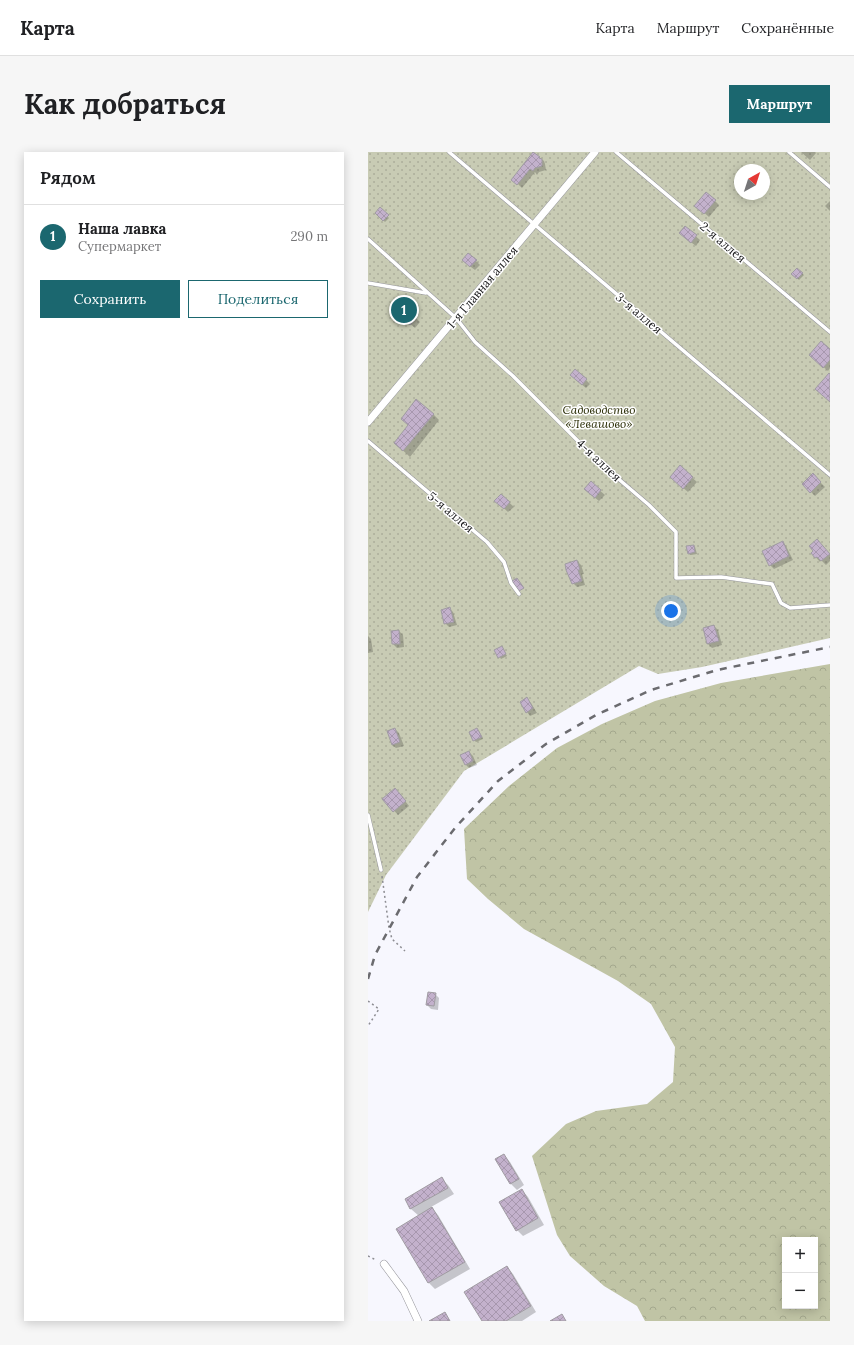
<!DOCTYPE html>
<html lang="ru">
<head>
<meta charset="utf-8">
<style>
	:root { --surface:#fff; --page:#f6f6f6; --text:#202124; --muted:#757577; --line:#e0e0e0; --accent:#1b676f }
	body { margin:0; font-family:Lora,serif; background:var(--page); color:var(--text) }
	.controls { position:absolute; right:12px; bottom:12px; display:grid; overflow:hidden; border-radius:0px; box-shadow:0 2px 10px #0003 }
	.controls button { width:36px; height:36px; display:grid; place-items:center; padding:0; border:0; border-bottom:1px solid var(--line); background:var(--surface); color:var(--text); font:20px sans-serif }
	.compass { position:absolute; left:366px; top:12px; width:36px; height:36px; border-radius:50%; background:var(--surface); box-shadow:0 2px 10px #0003; rotate:39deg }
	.you { position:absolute; left:303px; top:459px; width:14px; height:14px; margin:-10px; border:3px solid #fff; border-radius:50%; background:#1a73e8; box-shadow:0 0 0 6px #1a73e833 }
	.badge { display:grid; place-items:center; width:26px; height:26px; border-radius:50%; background:var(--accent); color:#fff; font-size:13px; font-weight:700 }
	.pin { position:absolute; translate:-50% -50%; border:2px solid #fff; box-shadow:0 1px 4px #0006 }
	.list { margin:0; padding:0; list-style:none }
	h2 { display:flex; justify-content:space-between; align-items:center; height:52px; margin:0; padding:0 16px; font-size:17px }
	h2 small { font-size:13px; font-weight:400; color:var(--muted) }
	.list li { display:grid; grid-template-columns:26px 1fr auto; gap:12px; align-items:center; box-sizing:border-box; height:64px; padding:0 16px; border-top:1px solid var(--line) }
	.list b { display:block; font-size:15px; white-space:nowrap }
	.list p { margin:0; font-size:13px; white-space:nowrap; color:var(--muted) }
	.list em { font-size:13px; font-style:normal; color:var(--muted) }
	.actions { display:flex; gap:8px; padding:12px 16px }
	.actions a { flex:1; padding:9px 0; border:1px solid var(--accent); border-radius:0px; text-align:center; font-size:14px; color:var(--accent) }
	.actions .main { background:var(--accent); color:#fff }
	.map { position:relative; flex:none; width:462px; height:1169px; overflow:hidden; border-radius:0px }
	header { display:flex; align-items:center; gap:24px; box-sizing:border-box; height:56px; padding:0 20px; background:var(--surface); border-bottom:1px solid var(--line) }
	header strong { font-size:19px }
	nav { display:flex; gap:22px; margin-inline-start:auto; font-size:14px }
	.intro { display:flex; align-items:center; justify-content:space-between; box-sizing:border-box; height:96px; padding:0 24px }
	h1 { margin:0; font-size:28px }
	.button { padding:10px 18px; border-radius:0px; background:var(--accent); color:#fff; font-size:14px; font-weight:700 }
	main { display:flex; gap:24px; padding:0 24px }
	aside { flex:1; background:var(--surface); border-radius:0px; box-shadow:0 2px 10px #0003 }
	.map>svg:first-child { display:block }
	.forest { fill:url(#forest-crowns); fill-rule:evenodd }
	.garden { fill:url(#garden-dots); fill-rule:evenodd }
	.shadow { fill:#0003 }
	.building { fill:url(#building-cross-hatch); stroke:#a09ca2 }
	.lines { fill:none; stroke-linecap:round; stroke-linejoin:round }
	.lane-casing { stroke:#97979d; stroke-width:4.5 }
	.street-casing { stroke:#97979d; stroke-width:8 }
	.path { stroke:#8d8d92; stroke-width:1.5; stroke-dasharray:2 3; stroke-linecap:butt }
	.lane { stroke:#fff; stroke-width:3.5 }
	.street { stroke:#fff; stroke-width:7 }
	.rail { stroke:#6b6b6f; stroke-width:2.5; stroke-dasharray:7 7; stroke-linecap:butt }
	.labels { text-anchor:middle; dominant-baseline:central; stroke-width:3; stroke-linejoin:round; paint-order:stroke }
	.street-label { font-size:12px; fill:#151517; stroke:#fff }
	.park-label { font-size:12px; font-style:italic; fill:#2c2f07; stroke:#fff }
</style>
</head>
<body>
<header>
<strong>Карта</strong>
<nav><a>Карта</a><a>Маршрут</a><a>Сохранённые</a></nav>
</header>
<div class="intro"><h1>Как добраться</h1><a class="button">Маршрут</a></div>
<main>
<aside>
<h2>Рядом<small></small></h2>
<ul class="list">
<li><span class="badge">1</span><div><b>Наша лавка</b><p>Супермаркет</p></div><em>290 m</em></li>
</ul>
<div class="actions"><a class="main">Сохранить</a><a>Поделиться</a></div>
</aside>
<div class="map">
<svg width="462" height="1169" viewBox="0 0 462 1169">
	<defs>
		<pattern id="forest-crowns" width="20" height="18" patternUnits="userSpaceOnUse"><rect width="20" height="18" fill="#c0c4a5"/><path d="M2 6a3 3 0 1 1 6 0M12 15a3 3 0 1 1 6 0" fill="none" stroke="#a4a88d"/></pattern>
		<pattern id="garden-dots" width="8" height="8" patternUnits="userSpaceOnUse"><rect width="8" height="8" fill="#c8cbb4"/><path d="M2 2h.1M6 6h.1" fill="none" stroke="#abad9a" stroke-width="1.8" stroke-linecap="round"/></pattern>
		<pattern id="building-cross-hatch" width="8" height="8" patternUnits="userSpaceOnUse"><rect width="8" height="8" fill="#c3b1cc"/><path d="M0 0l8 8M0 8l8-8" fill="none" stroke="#a797ae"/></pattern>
	</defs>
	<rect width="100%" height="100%" fill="#f7f7fe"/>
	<!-- forest -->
	<path class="forest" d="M462,512V1169H277L269,1154L236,1134L202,1104L189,1083L164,1004L198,972L228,959L279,952L305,930L307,895L283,852L250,829L156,777L120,747L99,727L96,677L141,634L189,596L234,572L287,549L353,531ZM417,1088H447V1154H417Z"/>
	<!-- garden -->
	<path class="garden" d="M0,0H462V486L334,515L290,522L271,514L96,619L18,723L0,760ZM372,18H396V42H372Z"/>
	<!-- shadow -->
	<g class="shadow">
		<path d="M433,0H447L448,1L442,8Z"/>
		<path d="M166,1L176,9L177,12L178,18L171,20L169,23L167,20L154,36L149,31Z"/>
		<path d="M347,49L351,53L341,65L332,57Z"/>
		<path d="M462,49V59L457,54Z"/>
		<path d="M12,57L21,66L17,70L8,61Z"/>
		<path d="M317,75L332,88L328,94L316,85Z"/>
		<path d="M108,109L112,113L107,118L99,112Z"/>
		<path d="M429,117L436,123L431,128L425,122Z"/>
		<path d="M35,154L52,170L47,176L33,164Z"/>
		<path d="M462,198V216L460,219L442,203Z"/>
		<path d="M207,227L218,228L222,232L218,236Z"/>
		<path d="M65,262L71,268L42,305L27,291Z"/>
		<path d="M312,315L329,330L320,340L307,329Z"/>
		<path d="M445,323L457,335L447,344L435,332Z"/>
		<path d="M223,331L237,343L231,349L221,341Z"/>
		<path d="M133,343L146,355L140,360L128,349Z"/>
		<path d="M449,388L462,403V409L458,413L453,408L452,410L444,401Z"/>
		<path d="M414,390L418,394L425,408L406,417L402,413Z"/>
		<path d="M326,394L327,395L329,402L323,403L321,401Z"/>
		<path d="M209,409L213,413L216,422H214L217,433L209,435L205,431Z"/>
		<path d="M81,456L85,460L89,473L81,475L77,471Z"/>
		<path d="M346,474L350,478L354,493L344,496L340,492L336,477Z"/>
		<path d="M31,479L35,483L36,495L29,496L25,492Z"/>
		<path d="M0,484L3,487L5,500L0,501Z"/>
		<path d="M135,497L139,504L133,507L128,498Z"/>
		<path d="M159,547L163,551L169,561L162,564L159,560Z"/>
		<path d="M27,577L31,581L36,594L28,596L24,593Z"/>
		<path d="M111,579L115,587L108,590L106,588Z"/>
		<path d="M101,600L105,604L109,613L101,616L97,612Z"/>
		<path d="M31,641L41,654L30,663L16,647Z"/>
		<path d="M67,842L71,846L70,858L63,857L59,853Z"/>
		<path d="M136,1003L142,1010L156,1033L149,1038L143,1032L129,1008Z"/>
		<path d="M74,1027L80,1033L86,1042L63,1055L70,1063L102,1117L67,1137L61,1131L29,1077L51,1064L43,1057L38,1047Z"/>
		<path d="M154,1038L160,1045L176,1073L155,1084L149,1078Z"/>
		<path d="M139,1115L145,1122L168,1160L154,1169H115Z"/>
	</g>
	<!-- building -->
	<g class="building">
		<path d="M165,0L172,5L171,6L174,7V14L167,16L165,19L162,17L149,33L143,28Z"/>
		<path d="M338,40L348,48L336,62L326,54Z"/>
		<path d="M12,55L21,63L15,69L7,61Z"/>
		<path d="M317,74L329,83L323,91L311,81Z"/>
		<path d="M100,101L109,108L102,115L94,108Z"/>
		<path d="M429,116L435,121L429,127L423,122Z"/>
		<path d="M35,153L49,165L42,173L28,160Z"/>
		<path d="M453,189L462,197V208L455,216L441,203Z"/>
		<path d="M207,217L219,227L214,233L202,223Z"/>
		<path d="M461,221L462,222V250L447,237Z"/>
		<path d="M48,247L66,262L35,299L26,291L40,273L33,267Z"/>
		<path d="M312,313L325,325L315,337L302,325Z"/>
		<path d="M445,321L453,330L442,341L434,332Z"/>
		<path d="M223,329L233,338L227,346L216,337Z"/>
		<path d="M133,342L142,350L136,357L126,349Z"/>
		<path d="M449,387L462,402L453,409L449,405L447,406L443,401L445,399L441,394Z"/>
		<path d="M415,389L421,404L401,414L394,399Z"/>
		<path d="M326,393L327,400L320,402L318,394Z"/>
		<path d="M209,408L212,418H210L214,429L204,432L198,418L197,412Z"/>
		<path d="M149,426L156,436L151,439L144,429Z"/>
		<path d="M82,455L86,470L76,472L73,458Z"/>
		<path d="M346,473L351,489L339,492L335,476Z"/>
		<path d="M31,478L32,492H24L23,479Z"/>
		<path d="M134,494L138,502L130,506L126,498Z"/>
		<path d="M159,545L165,556L158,561L152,550Z"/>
		<path d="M27,576L32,590L24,593L19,579Z"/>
		<path d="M109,576L114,585L105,589L101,580Z"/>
		<path d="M101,599L105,609L97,613L92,603Z"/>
		<path d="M27,636L38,649L25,660L14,647Z"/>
		<path d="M60,840L68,841L66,854L58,853Z"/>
		<path d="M136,1002L151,1027L142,1032L127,1007Z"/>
		<path d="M74,1025L80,1036L42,1057L37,1047Z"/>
		<path d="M154,1037L170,1066L148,1079L131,1050Z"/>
		<path d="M64,1055L97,1110L60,1131L28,1077Z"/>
		<path d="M139,1114L163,1154L138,1169H114L96,1140Z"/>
		<path d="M77,1160L82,1169H61Z"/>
		<path d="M194,1162L198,1169H182Z"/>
	</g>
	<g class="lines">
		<!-- lane casing -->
		<g class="lane-casing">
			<g id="lane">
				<path d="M81,0L462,323"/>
				<path d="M248,0L462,180"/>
				<path d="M421,0L462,35"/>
				<path d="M0,87L88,166L107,190L145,224L233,312L281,353L308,380V426L353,425L404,432L413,451L422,456L462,453"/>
				<path d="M0,131L58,141"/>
				<path d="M0,289L119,390L136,410L143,431L151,442"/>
				<path d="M0,663L13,718"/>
			</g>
		</g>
		<!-- street casing -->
		<g class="street-casing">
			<g id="street">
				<path d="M0,270L227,0"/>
				<path d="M16,1112L36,1139L50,1169"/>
			</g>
		</g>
		<!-- path -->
		<g class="path">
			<path d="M14,724L21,776L24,787L37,799"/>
			<path d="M0,849L11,857L0,874"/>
			<path d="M0,1104L8,1108"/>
		</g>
		<!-- lane -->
		<use href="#lane" class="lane"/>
		<!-- street -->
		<use href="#street" class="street"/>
		<!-- rail -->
		<path class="rail" d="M0,827L7,803L49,725L87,676L130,629L178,592L228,563L283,538L349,518L462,495"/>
	</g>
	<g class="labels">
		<!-- street labels -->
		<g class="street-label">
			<text transform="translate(355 90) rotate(40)">2-я аллея</text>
			<text transform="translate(114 135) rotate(-50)">1-я Главная аллея</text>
			<text transform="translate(271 161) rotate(40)">3-я аллея</text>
			<text transform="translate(231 308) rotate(43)">4-я аллея</text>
			<text transform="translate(83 360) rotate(40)">5-я аллея</text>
		</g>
		<!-- park labels -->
		<g class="park-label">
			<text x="231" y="257">Садоводство<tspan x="231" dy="14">«Левашово»</tspan></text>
		</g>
	</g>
</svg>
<div class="controls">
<button>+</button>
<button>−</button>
</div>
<svg class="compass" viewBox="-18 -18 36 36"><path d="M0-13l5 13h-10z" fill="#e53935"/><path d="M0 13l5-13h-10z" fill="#757577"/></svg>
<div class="you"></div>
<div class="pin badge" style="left:36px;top:158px">1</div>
</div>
</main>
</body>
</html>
